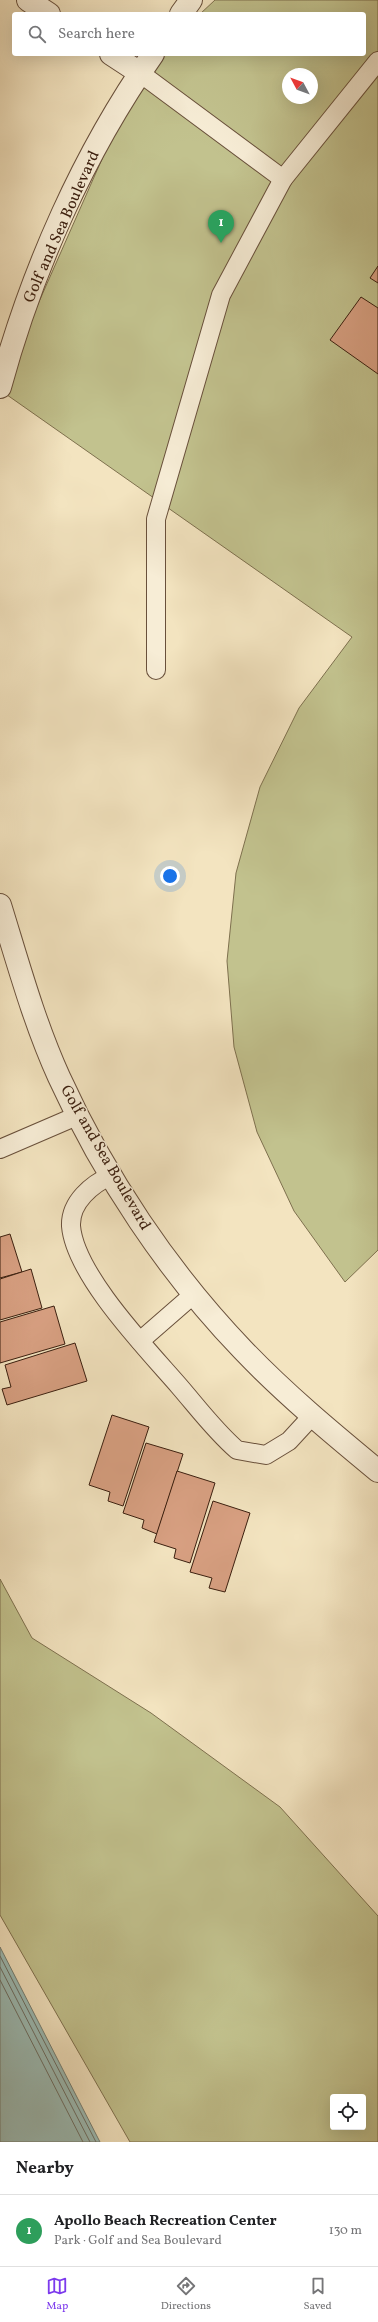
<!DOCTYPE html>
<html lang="en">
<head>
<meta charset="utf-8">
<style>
	:root { --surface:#fff; --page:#f6f6f6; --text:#202124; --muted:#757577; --line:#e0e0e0; --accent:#7c3aed }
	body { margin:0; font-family:Vollkorn,serif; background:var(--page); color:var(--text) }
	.controls { position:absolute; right:12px; bottom:12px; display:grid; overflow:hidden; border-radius:4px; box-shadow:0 4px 16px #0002 }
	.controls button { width:36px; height:36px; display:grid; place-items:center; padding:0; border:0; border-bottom:1px solid var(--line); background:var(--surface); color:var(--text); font:20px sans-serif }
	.compass { position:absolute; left:282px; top:68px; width:36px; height:36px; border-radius:50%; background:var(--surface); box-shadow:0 4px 16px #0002; rotate:311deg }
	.you { position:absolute; left:170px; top:876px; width:14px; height:14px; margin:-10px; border:3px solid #fff; border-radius:50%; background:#1a73e8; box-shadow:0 0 0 6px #1a73e833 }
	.badge { display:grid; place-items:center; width:26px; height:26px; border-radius:50%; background:var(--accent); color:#fff; font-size:13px; font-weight:700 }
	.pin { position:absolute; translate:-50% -33px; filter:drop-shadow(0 1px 2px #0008) }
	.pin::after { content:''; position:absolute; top:21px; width:14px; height:12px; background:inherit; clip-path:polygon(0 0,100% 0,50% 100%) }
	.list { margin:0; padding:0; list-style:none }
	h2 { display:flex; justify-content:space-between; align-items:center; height:52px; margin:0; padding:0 16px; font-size:17px }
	h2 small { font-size:13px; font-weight:400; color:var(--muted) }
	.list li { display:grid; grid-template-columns:26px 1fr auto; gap:12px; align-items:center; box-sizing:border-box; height:72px; padding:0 16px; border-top:1px solid var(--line) }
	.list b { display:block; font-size:15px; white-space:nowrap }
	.list p { margin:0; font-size:13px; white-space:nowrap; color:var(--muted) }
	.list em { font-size:13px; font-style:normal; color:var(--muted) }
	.icon { flex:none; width:22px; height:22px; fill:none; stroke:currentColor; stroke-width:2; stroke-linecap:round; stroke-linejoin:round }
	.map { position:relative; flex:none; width:378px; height:2142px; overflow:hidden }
	.search { position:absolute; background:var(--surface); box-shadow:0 4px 16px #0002; left:12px; right:12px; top:12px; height:44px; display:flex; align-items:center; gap:10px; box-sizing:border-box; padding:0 14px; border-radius:4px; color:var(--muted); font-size:15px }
	.sheet { height:124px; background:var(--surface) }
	nav { display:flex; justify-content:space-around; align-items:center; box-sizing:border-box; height:56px; border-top:1px solid var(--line); background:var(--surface); font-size:11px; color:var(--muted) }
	nav a { display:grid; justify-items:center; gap:2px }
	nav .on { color:var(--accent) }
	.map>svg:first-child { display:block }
	.green { fill:#c2c28e; stroke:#7e704e; fill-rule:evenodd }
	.water { fill:#9cbeb8; stroke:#757e74 }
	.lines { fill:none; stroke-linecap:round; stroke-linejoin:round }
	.shore { stroke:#6c6e64; stroke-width:1 }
	.building { fill:#d8a082; stroke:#3b1f0f }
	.service-casing { stroke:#69503b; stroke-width:20 }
	.minor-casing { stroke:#69503b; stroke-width:24 }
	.service { stroke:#f7edd6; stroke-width:18 }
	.minor { stroke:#f7edd6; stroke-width:22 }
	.labels { text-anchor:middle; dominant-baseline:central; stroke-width:3; stroke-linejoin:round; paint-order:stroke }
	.street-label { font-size:16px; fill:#3b1f0f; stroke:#f7edd6 }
</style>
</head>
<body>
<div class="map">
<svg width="378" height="2142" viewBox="0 0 378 2142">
	<rect width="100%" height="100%" fill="#f3e4c0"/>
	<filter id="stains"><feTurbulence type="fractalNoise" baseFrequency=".005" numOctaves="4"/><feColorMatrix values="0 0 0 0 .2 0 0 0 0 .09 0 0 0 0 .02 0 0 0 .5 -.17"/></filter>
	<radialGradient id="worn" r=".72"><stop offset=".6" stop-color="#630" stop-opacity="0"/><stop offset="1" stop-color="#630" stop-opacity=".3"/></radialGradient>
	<!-- green -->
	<g class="green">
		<path d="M215,0H378V1250L345,1282L294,1211L257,1132L234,1047L227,961L236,873L260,787L299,708L352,637L0,390L140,73L159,54H364V14H200ZM288,74H312V98H288Z"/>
		<path d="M0,1579L32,1638L151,1713L280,1807L378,1916V2142H130L0,1915ZM333,2097H363V2127H333Z"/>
	</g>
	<!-- water -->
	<path class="water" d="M0,1947L100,2142H0Z"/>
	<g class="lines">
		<!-- shore -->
		<g class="shore">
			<path d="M0,1956L96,2142"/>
			<path d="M0,1967L90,2142"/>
			<path d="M0,1980L83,2142"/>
		</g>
	</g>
	<!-- building -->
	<g class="building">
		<path d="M378,266V283L370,278Z"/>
		<path d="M361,297L378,308V374L330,340Z"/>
		<path d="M10,1234L22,1272L0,1278V1237Z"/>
		<path d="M31,1269L42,1308L0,1320V1279Z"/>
		<path d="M54,1306L65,1344L0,1363V1322Z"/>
		<path d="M75,1343L87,1381L7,1405L2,1389L11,1387L5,1365Z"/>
		<path d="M112,1415L149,1427L123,1506L108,1501L110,1492L89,1485Z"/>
		<path d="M146,1443L183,1454L157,1534L142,1528L144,1520L123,1513Z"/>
		<path d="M177,1471L215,1483L190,1563L174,1558L176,1549L154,1542Z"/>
		<path d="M213,1501L250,1513L225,1592L209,1588L212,1578L190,1572Z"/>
	</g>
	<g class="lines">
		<!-- service casing -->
		<g class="service-casing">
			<g id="service">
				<path d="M140,73L283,179L378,61"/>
				<path d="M156,670V519L221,295L283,179"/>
				<path d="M0,1149L79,1115"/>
				<path d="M112,1175C92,1184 70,1202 71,1226C75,1275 147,1349 179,1386C198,1408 215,1431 237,1450L266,1455L289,1441L312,1416"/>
				<path d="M140,1341L194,1294"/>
			</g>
		</g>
		<!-- minor casing -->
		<g class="minor-casing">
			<g id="minor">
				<path d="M28,0L49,14"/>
				<path d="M181,14L191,0"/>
				<path d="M111,54L140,73"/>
				<path d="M0,387C32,270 83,154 153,54"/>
				<path d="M0,905C18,963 34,1022 59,1077C104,1176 168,1272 243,1350C285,1394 332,1433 378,1471"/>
			</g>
		</g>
		<!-- service -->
		<use href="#service" class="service"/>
		<!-- minor -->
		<use href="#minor" class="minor"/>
	</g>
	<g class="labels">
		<!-- street labels -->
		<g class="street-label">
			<text transform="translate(62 227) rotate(-66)">Golf and Sea Boulevard</text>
			<text transform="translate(105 1158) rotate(60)">Golf and Sea Boulevard</text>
		</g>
	</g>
	<rect width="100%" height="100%" filter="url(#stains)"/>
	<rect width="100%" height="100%" fill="url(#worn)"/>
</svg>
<div class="controls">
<button><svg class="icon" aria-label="locate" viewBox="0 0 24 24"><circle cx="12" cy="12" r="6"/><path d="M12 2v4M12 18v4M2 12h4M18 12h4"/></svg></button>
</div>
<svg class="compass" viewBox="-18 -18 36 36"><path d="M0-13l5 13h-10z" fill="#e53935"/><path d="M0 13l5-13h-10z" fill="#757577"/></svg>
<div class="you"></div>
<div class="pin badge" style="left:221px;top:243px;background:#2e9e5b">1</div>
<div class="search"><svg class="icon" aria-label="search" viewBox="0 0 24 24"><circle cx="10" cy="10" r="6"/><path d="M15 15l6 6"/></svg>Search here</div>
</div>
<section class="sheet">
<h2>Nearby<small></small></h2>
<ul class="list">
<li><span class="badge" style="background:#2e9e5b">1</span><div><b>Apollo Beach Recreation Center</b><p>Park · Golf and Sea Boulevard</p></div><em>130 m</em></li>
</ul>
</section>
<nav>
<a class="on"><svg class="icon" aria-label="map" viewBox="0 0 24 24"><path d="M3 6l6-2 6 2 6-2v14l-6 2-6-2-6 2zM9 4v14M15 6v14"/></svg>Map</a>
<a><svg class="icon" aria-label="directions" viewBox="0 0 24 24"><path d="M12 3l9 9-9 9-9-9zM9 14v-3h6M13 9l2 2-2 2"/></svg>Directions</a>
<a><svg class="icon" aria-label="saved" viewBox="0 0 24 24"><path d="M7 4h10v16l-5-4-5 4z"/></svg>Saved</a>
</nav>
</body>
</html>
